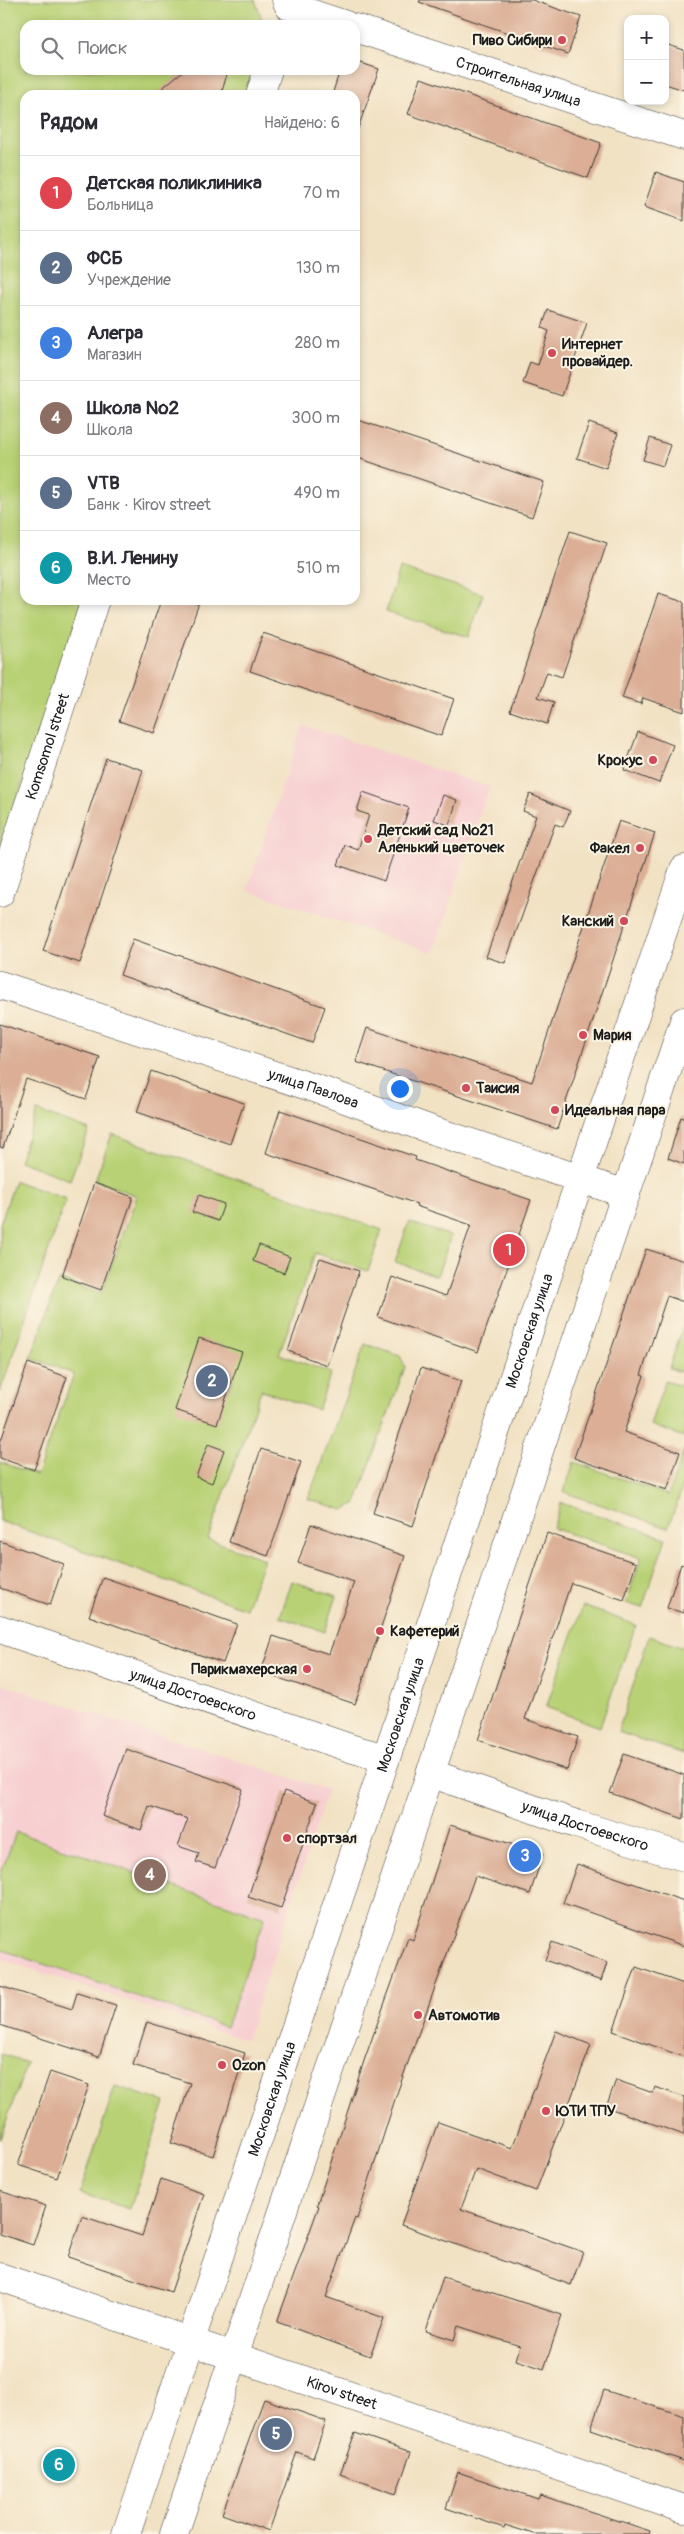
<!DOCTYPE html>
<html lang="ru">
<head>
<meta charset="utf-8">
<style>
	:root { --surface:#fff; --page:#f2f2f3; --text:#2b2b33; --muted:#7c7c81; --line:#e1e1e2; --accent:#111827 }
	body { margin:0; font-family:Pangolin,sans-serif; background:var(--page); color:var(--text) }
	.controls { position:absolute; right:15px; top:15px; display:grid; overflow:hidden; border-radius:10px; box-shadow:0 2px 8px #0003 }
	.controls button { width:45px; height:45px; display:grid; place-items:center; padding:0; border:0; border-bottom:1px solid var(--line); background:var(--surface); color:var(--text); font:25px sans-serif }
	.you { position:absolute; left:399px; top:1088px; width:18px; height:18px; margin:-12px; border:4px solid #fff; border-radius:50%; background:#1a73e8; box-shadow:0 0 0 8px #1a73e833 }
	.badge { display:grid; place-items:center; width:32px; height:32px; border-radius:50%; background:var(--accent); color:#fff; font-size:16px; font-weight:700 }
	.pin { position:absolute; translate:-50% -50%; border:2px solid #fff; box-shadow:0 1px 5px #0006 }
	.list { margin:0; padding:0; list-style:none }
	h2 { display:flex; justify-content:space-between; align-items:center; height:65px; margin:0; padding:0 20px; font-size:21px }
	h2 small { font-size:16px; font-weight:400; color:var(--muted) }
	.list li { display:grid; grid-template-columns:32px 1fr auto; gap:15px; align-items:center; box-sizing:border-box; height:75px; padding:0 20px; border-top:1px solid var(--line) }
	.list b { display:block; font-size:19px; white-space:nowrap }
	.list p { margin:0; font-size:16px; white-space:nowrap; color:var(--muted) }
	.list em { font-size:16px; font-style:normal; color:var(--muted) }
	.icon { flex:none; width:28px; height:28px; fill:none; stroke:currentColor; stroke-width:2; stroke-linecap:round; stroke-linejoin:round }
	.map { position:relative; flex:none; width:684px; height:2534px; overflow:hidden }
	.search { position:absolute; background:var(--surface); box-shadow:0 2px 8px #0003; left:20px; top:20px; width:340px; height:55px; display:flex; align-items:center; gap:12px; box-sizing:border-box; padding:0 18px; border-radius:15px; color:var(--muted); font-size:19px }
	.panel { position:absolute; background:var(--surface); box-shadow:0 2px 8px #0003; left:20px; top:90px; width:340px; height:515px; border-radius:15px }
	.map>svg:first-child { display:block }
	.built { fill:#f7cfd1 }
	.green { fill:#b8d175; stroke:#6a7648 }
	.building { fill:#dbae95 }
	.lines { fill:none; stroke-linecap:round; stroke-linejoin:round }
	.secondary-casing { stroke:#3c3a35; stroke-width:29 }
	.secondary { stroke:#fff; stroke-width:28 }
	.poi-dot { fill:#d1495b; stroke:#fcf5e5; stroke-width:2 }
	.labels { text-anchor:middle; dominant-baseline:central; stroke-width:4; stroke-linejoin:round; paint-order:stroke }
	.poi-label { font-size:15px; font-weight:bold; fill:#1c1c1c; stroke:#fcf5e5; text-anchor:start }
	.street-label { font-size:15px; fill:#1c1c1c; stroke:#fcf5e5 }
</style>
</head>
<body>
<div class="map">
<svg width="684" height="2534" viewBox="0 0 684 2534">
	<rect width="100%" height="100%" fill="#fcf5e5"/>
	<filter id="ink" filterUnits="userSpaceOnUse"><feTurbulence type="fractalNoise" baseFrequency=".02" numOctaves="2"/><feDisplacementMap in="SourceGraphic" scale="10" xChannelSelector="R" yChannelSelector="G"/><feConvolveMatrix kernelMatrix="1 2 1 2 8 2 1 2 1" color-interpolation-filters="sRGB"/></filter>
	<filter id="wash" filterUnits="userSpaceOnUse"><feTurbulence type="fractalNoise" baseFrequency=".0096" numOctaves="4" result="noise"/><feDisplacementMap in="SourceGraphic" scale="20" xChannelSelector="R" yChannelSelector="G"/><feGaussianBlur stdDeviation="1.12" result="paint"/><feColorMatrix in="noise" values="0 0 0 0 0 0 0 0 0 0 0 0 0 0 0 0 0 1.4 0 .05"/><feComposite in="paint" operator="in"/></filter>
	<g filter="url(#wash)">
		<rect width="100%" height="100%" fill="#f2e2c4"/>
		<!-- built -->
		<g class="built">
			<path d="M303,725L489,787L433,953L247,890Z"/>
			<path d="M0,1683L328,1790L246,2040L0,1959Z"/>
		</g>
		<!-- green -->
		<g class="green">
			<path d="M0,0H255L264,25H25V70H264L255,95H25V600H84L0,849Z"/>
			<path d="M399,568L483,594L469,637L386,612Z"/>
			<path d="M37,1111L89,1130L70,1180L19,1161Z"/>
			<path d="M112,1134L382,1230L368,1271L315,1253L279,1354L331,1373L318,1410L261,1390L208,1539L264,1559L246,1609L0,1521V1462L37,1475L74,1374L31,1358L59,1279L101,1294L137,1196L95,1180Z"/>
			<path d="M15,1181L66,1199L0,1392V1224Z"/>
			<path d="M409,1222L451,1236L437,1276L395,1262Z"/>
			<path d="M684,1324V1373L669,1368Z"/>
			<path d="M365,1344L400,1356L405,1367L356,1503L344,1510L308,1499Z"/>
			<path d="M665,1381L684,1387V1437L650,1425Z"/>
			<path d="M684,1450V1483L668,1528L564,1492L574,1462L668,1495Z"/>
			<path d="M561,1503L666,1538L642,1608L626,1603L641,1558L553,1528Z"/>
			<path d="M292,1581L337,1596L325,1632L280,1617Z"/>
			<path d="M583,1606L636,1625L600,1727L546,1707Z"/>
			<path d="M649,1636L684,1648V1754L618,1732Z"/>
			<path d="M16,1832L265,1918L226,2027L0,1949V1876Z"/>
			<path d="M0,2053L27,2063L0,2139Z"/>
			<path d="M115,2086L165,2102L130,2209L80,2193Z"/>
		</g>
		<g id="blocks">
			<!-- building -->
			<g class="building">
				<path d="M420,0H532L581,17L568,54L419,2Z"/>
				<path d="M665,44L684,50V90L665,84Z"/>
				<path d="M355,61L379,69L357,131L355,130V95H332L340,70H355Z"/>
				<path d="M184,70H214L227,74L221,95H154Z"/>
				<path d="M421,78L601,143L588,178L408,114Z"/>
				<path d="M656,172L684,182V221L644,207Z"/>
				<path d="M548,310L587,323L562,396L523,383L530,362L538,365L549,331L542,328Z"/>
				<path d="M355,419L544,482L532,517L355,457Z"/>
				<path d="M589,423L618,433L606,468L577,458Z"/>
				<path d="M650,438L670,445L663,466L643,460Z"/>
				<path d="M570,531L607,543L562,677L547,672L538,697L554,702L547,724L510,711Z"/>
				<path d="M658,594L684,602V712L643,698L641,704L622,698Z"/>
				<path d="M161,600H200L154,733L119,721Z"/>
				<path d="M263,633L454,699L441,736L250,671Z"/>
				<path d="M638,732L673,745L659,783L624,770Z"/>
				<path d="M106,758L143,770L80,963L43,951Z"/>
				<path d="M363,792L409,808L384,881L338,865L345,845L358,850L369,815L357,811Z"/>
				<path d="M530,794L570,811L563,827L555,824L505,963L486,957L536,816L523,811Z"/>
				<path d="M443,795L457,800L449,825L434,820Z"/>
				<path d="M619,821L655,833L557,1129L356,1062L367,1028L532,1082Z"/>
				<path d="M133,939L325,1007L312,1043L120,975Z"/>
				<path d="M0,1024L100,1057L86,1099L26,1079L3,1148L0,1147Z"/>
				<path d="M151,1071L244,1103L230,1144L137,1112Z"/>
				<path d="M280,1110L416,1157L415,1160L531,1200L478,1352L378,1317L392,1277L446,1296L471,1225L416,1206L417,1204L266,1153Z"/>
				<path d="M681,1117L684,1118V1164L668,1158Z"/>
				<path d="M94,1183L133,1197L101,1290L62,1276Z"/>
				<path d="M199,1195L224,1204L218,1221L192,1212Z"/>
				<path d="M259,1245L290,1257L284,1273L253,1261Z"/>
				<path d="M646,1249L684,1261V1302L667,1296L641,1375L644,1376L624,1432L680,1452L667,1490L574,1458Z"/>
				<path d="M320,1258L359,1271L327,1365L288,1351Z"/>
				<path d="M199,1338L242,1352L217,1424L175,1410Z"/>
				<path d="M28,1363L67,1377L34,1470L0,1458V1443Z"/>
				<path d="M421,1368L461,1381L413,1526L373,1513Z"/>
				<path d="M208,1444L224,1450L212,1483L196,1477Z"/>
				<path d="M261,1449L301,1462L268,1556L229,1542Z"/>
				<path d="M311,1524L405,1556L355,1704L261,1672L273,1636L329,1654L342,1617L354,1582L298,1563Z"/>
				<path d="M547,1533L636,1563L624,1600L571,1583L525,1719L578,1737L567,1770L478,1740Z"/>
				<path d="M0,1541L64,1564L50,1605L0,1588Z"/>
				<path d="M681,1564L684,1565V1613L667,1608Z"/>
				<path d="M103,1577L237,1624L223,1663L89,1616Z"/>
				<path d="M126,1749L243,1789L215,1868L196,1862L199,1853L178,1846L188,1819L149,1806L141,1830L102,1816Z"/>
				<path d="M624,1754L684,1775V1819L610,1793Z"/>
				<path d="M284,1791L317,1803L281,1908L248,1897Z"/>
				<path d="M450,1825L543,1854L530,1894L475,1876L396,2096L357,2219L355,2218L326,2297L384,2318L370,2356L277,2322L319,2206L317,2205L365,2058L408,1938L413,1940Z"/>
				<path d="M577,1864L684,1901V1946L563,1903Z"/>
				<path d="M552,1942L607,1963L601,1981L545,1960Z"/>
				<path d="M636,1967L684,1984V2057L613,2031Z"/>
				<path d="M0,1986L72,2009L77,1993L116,2005L99,2057L0,2025Z"/>
				<path d="M147,2022L245,2053L213,2156L171,2143L190,2083L133,2065Z"/>
				<path d="M556,2031L591,2045L536,2191L476,2169L461,2209L583,2252L571,2285L401,2225L438,2122L512,2148Z"/>
				<path d="M50,2072L89,2085L57,2178L18,2165Z"/>
				<path d="M616,2080L653,2093L655,2087L684,2097V2135L606,2107Z"/>
				<path d="M161,2179L204,2194L171,2292L68,2257L82,2216L142,2236Z"/>
				<path d="M0,2191L46,2206L33,2245L0,2234Z"/>
				<path d="M443,2277L562,2315L544,2369L516,2360L520,2346L458,2326L454,2340L426,2331Z"/>
				<path d="M604,2390L684,2416V2461L591,2429Z"/>
				<path d="M264,2399L326,2421L313,2458L297,2452L269,2531L222,2514Z"/>
				<path d="M355,2433L411,2452L396,2494L340,2474Z"/>
				<path d="M458,2472L538,2499L540,2495L650,2531L649,2534H533L505,2525L504,2528L446,2508Z"/>
			</g>
		</g>
	</g>
	<g filter="url(#ink)">
		<use href="#blocks" fill-opacity="0" stroke="#3c3a35" stroke-width="1"/>
		<g class="lines">
			<!-- secondary casing -->
			<g class="secondary-casing">
				<g id="secondary">
					<path d="M286,0L289,6L346,25"/>
					<path id="s1" d="M355,28L684,136"/>
					<path d="M260,95L268,70"/>
					<path id="s2" d="M0,893L95,600"/>
					<path id="s3" d="M0,985L323,1091L429,1129L626,1194"/>
					<path id="s4" d="M0,1629L353,1749L386,1758"/>
					<path id="s5" d="M430,1773L576,1824L684,1857"/>
					<path id="s6" d="M0,2277L684,2509"/>
					<path id="s7" d="M126,2534L684,869"/>
					<path d="M174,2534L684,1021"/>
				</g>
			</g>
			<!-- secondary -->
			<use href="#secondary" class="secondary"/>
		</g>
	</g>
	<!-- markers -->
	<g class="poi-dot">
		<circle cx="562" cy="40" r="5"/>
		<circle cx="552" cy="353" r="5"/>
		<circle cx="653" cy="760" r="5"/>
		<circle cx="368" cy="839" r="5"/>
		<circle cx="640" cy="848" r="5"/>
		<circle cx="624" cy="921" r="5"/>
		<circle cx="583" cy="1035" r="5"/>
		<circle cx="466" cy="1088" r="5"/>
		<circle cx="555" cy="1110" r="5"/>
		<circle cx="380" cy="1631" r="5"/>
		<circle cx="307" cy="1669" r="5"/>
		<circle cx="287" cy="1838" r="5"/>
		<circle cx="418" cy="2015" r="5"/>
		<circle cx="222" cy="2065" r="5"/>
		<circle cx="546" cy="2111" r="5"/>
	</g>
	<g class="labels">
		<!-- poi labels -->
		<g class="poi-label">
			<text x="552" y="40" text-anchor="end">Пиво Сибири</text>
			<text x="562" y="344">Интернет<tspan x="562" dy="17">провайдер.</tspan></text>
			<text x="643" y="760" text-anchor="end">Крокус</text>
			<text x="378" y="830">Детский сад №21<tspan x="378" dy="17">Аленький цветочек</tspan></text>
			<text x="630" y="848" text-anchor="end">Факел</text>
			<text x="614" y="921" text-anchor="end">Канский</text>
			<text x="593" y="1035">Мария</text>
			<text x="476" y="1088">Таисия</text>
			<text x="565" y="1110">Идеальная пара</text>
			<text x="390" y="1631">Кафетерий</text>
			<text x="297" y="1669" text-anchor="end">Парикмахерская</text>
			<text x="297" y="1838">спортзал</text>
			<text x="428" y="2015">Автомотив</text>
			<text x="232" y="2065">Ozon</text>
			<text x="556" y="2111">ЮТИ ТПУ</text>
		</g>
		<!-- street labels -->
		<g class="street-label">
			<text stroke="none"><textPath href="#s1" startOffset="172">Строительная улица</textPath></text>
			<text stroke="none"><textPath href="#s2" startOffset="154">Komsomol street</textPath></text>
			<text stroke="none"><textPath href="#s3" startOffset="330">улица Павлова</textPath></text>
			<text stroke="none"><textPath href="#s7" startOffset="1269">Московская улица</textPath></text>
			<text stroke="none"><textPath href="#s4" startOffset="204">улица Достоевского</textPath></text>
			<text stroke="none"><textPath href="#s7" startOffset="864">Московская улица</textPath></text>
			<text stroke="none"><textPath href="#s5" startOffset="164">улица Достоевского</textPath></text>
			<text stroke="none"><textPath href="#s7" startOffset="459">Московская улица</textPath></text>
			<text stroke="none"><textPath href="#s6" startOffset="361">Kirov street</textPath></text>
		</g>
	</g>
</svg>
<div class="controls">
<button>+</button>
<button>−</button>
</div>
<div class="you"></div>
<div class="pin badge" style="left:509px;top:1250px;background:#e0444e">1</div>
<div class="pin badge" style="left:212px;top:1381px;background:#5c6f8a">2</div>
<div class="pin badge" style="left:525px;top:1856px;background:#3f7fe0">3</div>
<div class="pin badge" style="left:150px;top:1875px;background:#8d6e63">4</div>
<div class="pin badge" style="left:276px;top:2434px;background:#5c6f8a">5</div>
<div class="pin badge" style="left:59px;top:2465px;background:#0f9aa8">6</div>
<div class="search"><svg class="icon" aria-label="search" viewBox="0 0 24 24"><circle cx="10" cy="10" r="6"/><path d="M15 15l6 6"/></svg>Поиск</div>
<section class="panel">
<h2>Рядом<small>Найдено: 6</small></h2>
<ul class="list">
<li><span class="badge" style="background:#e0444e">1</span><div><b>Детская поликлиника</b><p>Больница</p></div><em>70 m</em></li>
<li><span class="badge" style="background:#5c6f8a">2</span><div><b>ФСБ</b><p>Учреждение</p></div><em>130 m</em></li>
<li><span class="badge" style="background:#3f7fe0">3</span><div><b>Алегра</b><p>Магазин</p></div><em>280 m</em></li>
<li><span class="badge" style="background:#8d6e63">4</span><div><b>Школа №2</b><p>Школа</p></div><em>300 m</em></li>
<li><span class="badge" style="background:#5c6f8a">5</span><div><b>VTB</b><p>Банк · Kirov street</p></div><em>490 m</em></li>
<li><span class="badge" style="background:#0f9aa8">6</span><div><b>В.И. Ленину</b><p>Место</p></div><em>510 m</em></li>
</ul>
</section>
</div>
</body>
</html>
